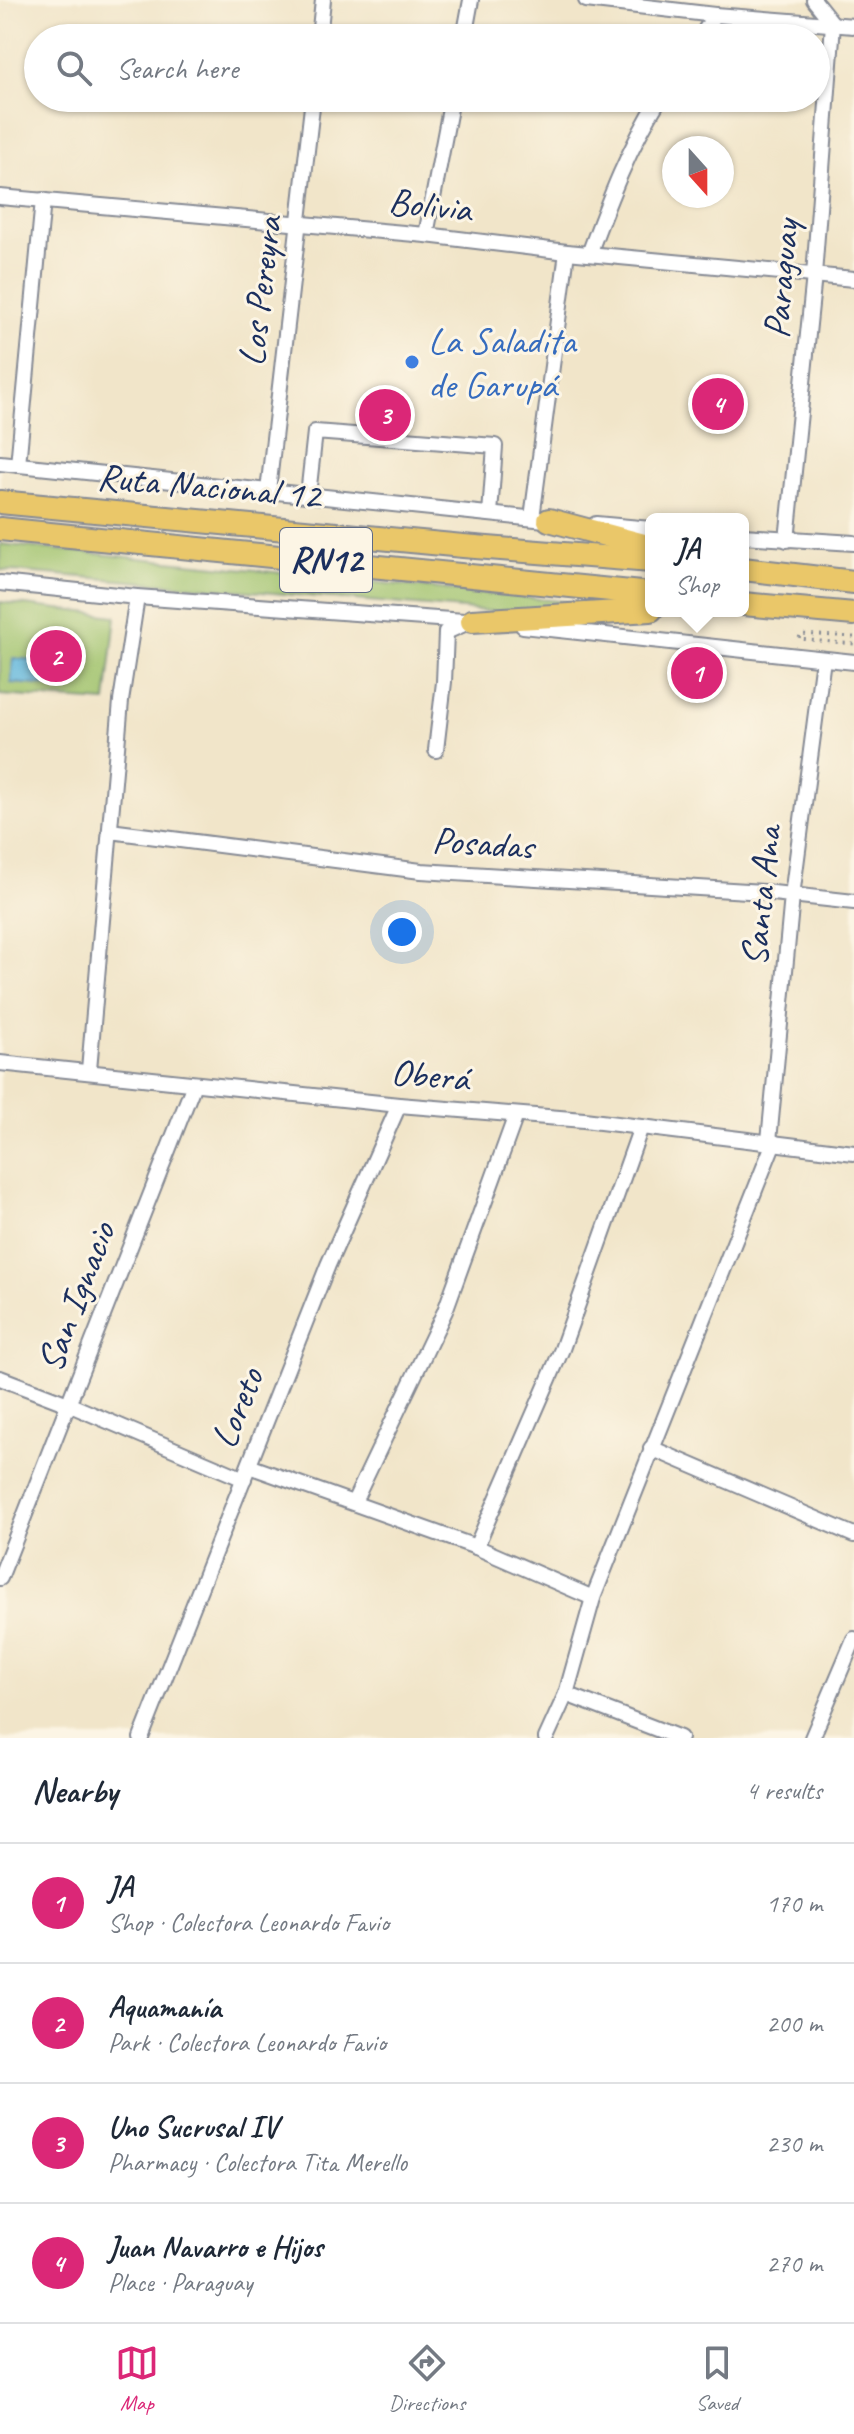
<!DOCTYPE html>
<html lang="en">
<head>
<meta charset="utf-8">
<style>
	:root { --surface:#fff; --page:#f6f6f7; --text:#1f2937; --muted:#747a83; --line:#e0e1e3; --accent:#db2777 }
	body { margin:0; font-family:Caveat,sans-serif; background:var(--page); color:var(--text) }
	.compass { position:absolute; left:662px; top:136px; width:72px; height:72px; border-radius:50%; background:var(--surface); box-shadow:0 2px 6px #0004; rotate:159deg }
	.you { position:absolute; left:402px; top:932px; width:28px; height:28px; margin:-20px; border:6px solid #fff; border-radius:50%; background:#1a73e8; box-shadow:0 0 0 12px #1a73e833 }
	.badge { display:grid; place-items:center; width:52px; height:52px; border-radius:50%; background:var(--accent); color:#fff; font-size:26px; font-weight:700 }
	.pin { position:absolute; translate:-50% -50%; border:4px solid #fff; box-shadow:0 2px 8px #0006 }
	.popup { position:absolute; left:645px; top:513px; width:104px; height:104px; box-sizing:border-box; display:grid; place-content:center; border-radius:12px; background:var(--surface); filter:drop-shadow(0 2px 6px #0005); font-size:26px; white-space:nowrap; color:var(--muted) }
	.popup b { font-size:30px; color:var(--text) }
	.popup::after { content:''; position:absolute; left:50%; top:100%; margin-left:-16px; border:16px solid transparent; border-top-color:var(--surface) }
	.list { margin:0; padding:0; list-style:none }
	h2 { display:flex; justify-content:space-between; align-items:center; height:104px; margin:0; padding:0 32px; font-size:34px }
	h2 small { font-size:26px; font-weight:400; color:var(--muted) }
	.list li { display:grid; grid-template-columns:52px 1fr auto; gap:24px; align-items:center; box-sizing:border-box; height:120px; padding:0 32px; border-top:2px solid var(--line) }
	.list b { display:block; font-size:30px; white-space:nowrap }
	.list p { margin:0; font-size:26px; white-space:nowrap; color:var(--muted) }
	.list em { font-size:26px; font-style:normal; color:var(--muted) }
	.icon { flex:none; width:44px; height:44px; fill:none; stroke:currentColor; stroke-width:2; stroke-linecap:round; stroke-linejoin:round }
	.map { position:relative; flex:none; width:854px; height:1738px; overflow:hidden }
	.search { position:absolute; background:var(--surface); box-shadow:0 2px 6px #0004; left:24px; right:24px; top:24px; height:88px; display:flex; align-items:center; gap:20px; box-sizing:border-box; padding:0 28px; border-radius:44px; color:var(--muted); font-size:30px }
	.sheet { height:584px; background:var(--surface) }
	nav { display:flex; justify-content:space-around; align-items:center; box-sizing:border-box; height:112px; border-top:2px solid var(--line); background:var(--surface); font-size:22px; color:var(--muted) }
	nav a { display:grid; justify-items:center; gap:4px }
	nav .on { color:var(--accent) }
	.map>svg:first-child { display:block }
	.green { fill:#a0c36d; stroke:#5e7966; stroke-width:2 }
	.water { fill:#61b7dd; stroke:#3e739e; stroke-width:2 }
	.lines { fill:none; stroke-linecap:round; stroke-linejoin:round }
	.minor-casing { stroke:#868a94; stroke-width:18 }
	.highway-casing { stroke:#868a94; stroke-width:26 }
	.path { stroke:#868a94; stroke-width:3; stroke-dasharray:2 6; stroke-linecap:butt }
	.minor { stroke:#fff; stroke-width:14 }
	.highway { stroke:#eac769; stroke-width:22 }
	.shop-dot { fill:#3f7fe0; stroke:#fcf5e5; stroke-width:3 }
	.labels { text-anchor:middle; dominant-baseline:central; stroke-width:6; stroke-linejoin:round; paint-order:stroke }
	.shield { fill:#fcf5e5; stroke:#5e6a86; stroke-width:2 }
	.shield-label { font-size:36px; font-weight:bold; fill:#1b2f5e }
	.street-label { font-size:38px; fill:#1b2f5e; stroke:#fcf5e5 }
	.shop-label { font-size:38px; fill:#366cbe; stroke:#fcf5e5; text-anchor:start }
</style>
</head>
<body>
<div class="map">
<svg width="854" height="1738" viewBox="0 0 854 1738">
	<rect width="100%" height="100%" fill="#fcf5e5"/>
	<filter id="ink" filterUnits="userSpaceOnUse"><feTurbulence type="fractalNoise" baseFrequency=".0125" numOctaves="2"/><feDisplacementMap in="SourceGraphic" scale="16" xChannelSelector="R" yChannelSelector="G"/><feConvolveMatrix kernelMatrix="1 2 1 2 8 2 1 2 1" color-interpolation-filters="sRGB"/></filter>
	<filter id="wash" filterUnits="userSpaceOnUse"><feTurbulence type="fractalNoise" baseFrequency=".006" numOctaves="4" result="noise"/><feDisplacementMap in="SourceGraphic" scale="32" xChannelSelector="R" yChannelSelector="G"/><feGaussianBlur stdDeviation="1.8" result="paint"/><feColorMatrix in="noise" values="0 0 0 0 0 0 0 0 0 0 0 0 0 0 0 0 0 1.4 0 .05"/><feComposite in="paint" operator="in"/></filter>
	<g filter="url(#wash)">
		<rect width="100%" height="100%" fill="#f1e5c9"/>
		<!-- green -->
		<g class="green">
			<path d="M0,544L579,603L510,613L0,570Z"/>
			<path d="M0,602L116,616L106,702L0,695Z"/>
		</g>
		<!-- water -->
		<path class="water" d="M13,658L53,662L51,686L11,683Z"/>
	</g>
	<g filter="url(#ink)">
		<g class="lines">
			<!-- minor casing -->
			<g class="minor-casing">
				<g id="minor">
					<path d="M586,0L715,15L854,26"/>
					<path d="M319,38L323,0"/>
					<path d="M464,38L471,0"/>
					<path d="M700,38L715,15"/>
					<path d="M0,197L426,235L567,252L854,279"/>
					<path d="M426,235L452,98"/>
					<path d="M589,254C609,200 629,147 660,98"/>
					<path d="M0,463L555,521"/>
					<path d="M18,465L43,200"/>
					<path d="M268,491L313,98"/>
					<path d="M308,495L315,432L495,446L490,514"/>
					<path d="M532,518L567,252"/>
					<path d="M596,524L651,529"/>
					<path d="M743,536L854,543"/>
					<path d="M787,540L814,275L833,24L814,0"/>
					<path d="M0,583L137,597L478,622"/>
					<path d="M523,626L854,662"/>
					<path d="M436,750L444,682L446,632L464,624"/>
					<path d="M110,831L421,871L764,892L854,902"/>
					<path d="M0,1063L399,1105L584,1120L854,1153"/>
					<path d="M89,1070L121,701L137,597"/>
					<path d="M769,1141L792,896L823,659"/>
					<path d="M0,1378L68,1404L244,1479"/>
					<path d="M651,1448L854,1535"/>
					<path d="M249,1466L476,1547L593,1598"/>
					<path d="M354,1502L445,1311L516,1115"/>
					<path d="M476,1547L562,1349L641,1127"/>
					<path d="M0,1578L194,1084"/>
					<path d="M566,1694L680,1738"/>
					<path d="M141,1738L328,1265L399,1105"/>
					<path d="M546,1738L566,1694L593,1598L774,1142"/>
					<path d="M812,1738L854,1639"/>
				</g>
			</g>
			<!-- highway casing -->
			<g class="highway-casing">
				<g id="highway">
					<path d="M0,502L463,546L651,561"/>
					<path d="M549,520L651,547"/>
					<path d="M0,529L651,594"/>
					<path d="M743,569L854,582"/>
					<path d="M743,604L854,614"/>
					<path d="M472,621L651,610"/>
				</g>
			</g>
			<!-- path -->
			<path class="path" d="M854,637L800,634L799,639L854,644"/>
			<!-- minor -->
			<use href="#minor" class="minor"/>
			<!-- highway -->
			<use href="#highway" class="highway"/>
		</g>
	</g>
	<!-- markers -->
	<circle class="shop-dot" cx="412" cy="362" r="8"/>
	<g class="labels">
		<!-- shield labels -->
		<rect class="shield" x="280" y="528" width="92" height="64" rx="6"/>
		<g class="shield-label">
			<text x="326" y="560">RN12</text>
		</g>
		<!-- street labels -->
		<g class="street-label">
			<text transform="translate(430 205) rotate(6)">Bolivia</text>
			<text transform="translate(781 279) rotate(-85)">Paraguay</text>
			<text transform="translate(260 291) rotate(-83)">Los Pereyra</text>
			<text transform="translate(209 486) rotate(5)">Ruta Nacional 12</text>
			<text transform="translate(483 843) rotate(4)">Posadas</text>
			<text transform="translate(761 896) rotate(-84)">Santa Ana</text>
			<text transform="translate(430 1075) rotate(5)">Oberá</text>
			<text transform="translate(76 1297) rotate(-69)">San Ignacio</text>
			<text transform="translate(237 1408) rotate(-68)">Loreto</text>
		</g>
		<!-- shop labels -->
		<g class="shop-label">
			<text x="428" y="340">La Saladita<tspan x="428" dy="44">de Garupá</tspan></text>
		</g>
	</g>
</svg>
<svg class="compass" viewBox="-18 -18 36 36"><path d="M0-13l5 13h-10z" fill="#e53935"/><path d="M0 13l5-13h-10z" fill="#747a83"/></svg>
<div class="you"></div>
<div class="pin badge" style="left:697px;top:673px">1</div>
<div class="popup"><b>JA</b>Shop</div>
<div class="pin badge" style="left:56px;top:656px">2</div>
<div class="pin badge" style="left:385px;top:415px">3</div>
<div class="pin badge" style="left:718px;top:404px">4</div>
<div class="search"><svg class="icon" aria-label="search" viewBox="0 0 24 24"><circle cx="10" cy="10" r="6"/><path d="M15 15l6 6"/></svg>Search here</div>
</div>
<section class="sheet">
<h2>Nearby<small>4 results</small></h2>
<ul class="list">
<li><span class="badge">1</span><div><b>JA</b><p>Shop · Colectora Leonardo Favio</p></div><em>170 m</em></li>
<li><span class="badge">2</span><div><b>Aquamanía</b><p>Park · Colectora Leonardo Favio</p></div><em>200 m</em></li>
<li><span class="badge">3</span><div><b>Uno Sucrusal IV</b><p>Pharmacy · Colectora Tita Merello</p></div><em>230 m</em></li>
<li><span class="badge">4</span><div><b>Juan Navarro e Hijos</b><p>Place · Paraguay</p></div><em>270 m</em></li>
</ul>
</section>
<nav>
<a class="on"><svg class="icon" aria-label="map" viewBox="0 0 24 24"><path d="M3 6l6-2 6 2 6-2v14l-6 2-6-2-6 2zM9 4v14M15 6v14"/></svg>Map</a>
<a><svg class="icon" aria-label="directions" viewBox="0 0 24 24"><path d="M12 3l9 9-9 9-9-9zM9 14v-3h6M13 9l2 2-2 2"/></svg>Directions</a>
<a><svg class="icon" aria-label="saved" viewBox="0 0 24 24"><path d="M7 4h10v16l-5-4-5 4z"/></svg>Saved</a>
</nav>
</body>
</html>
